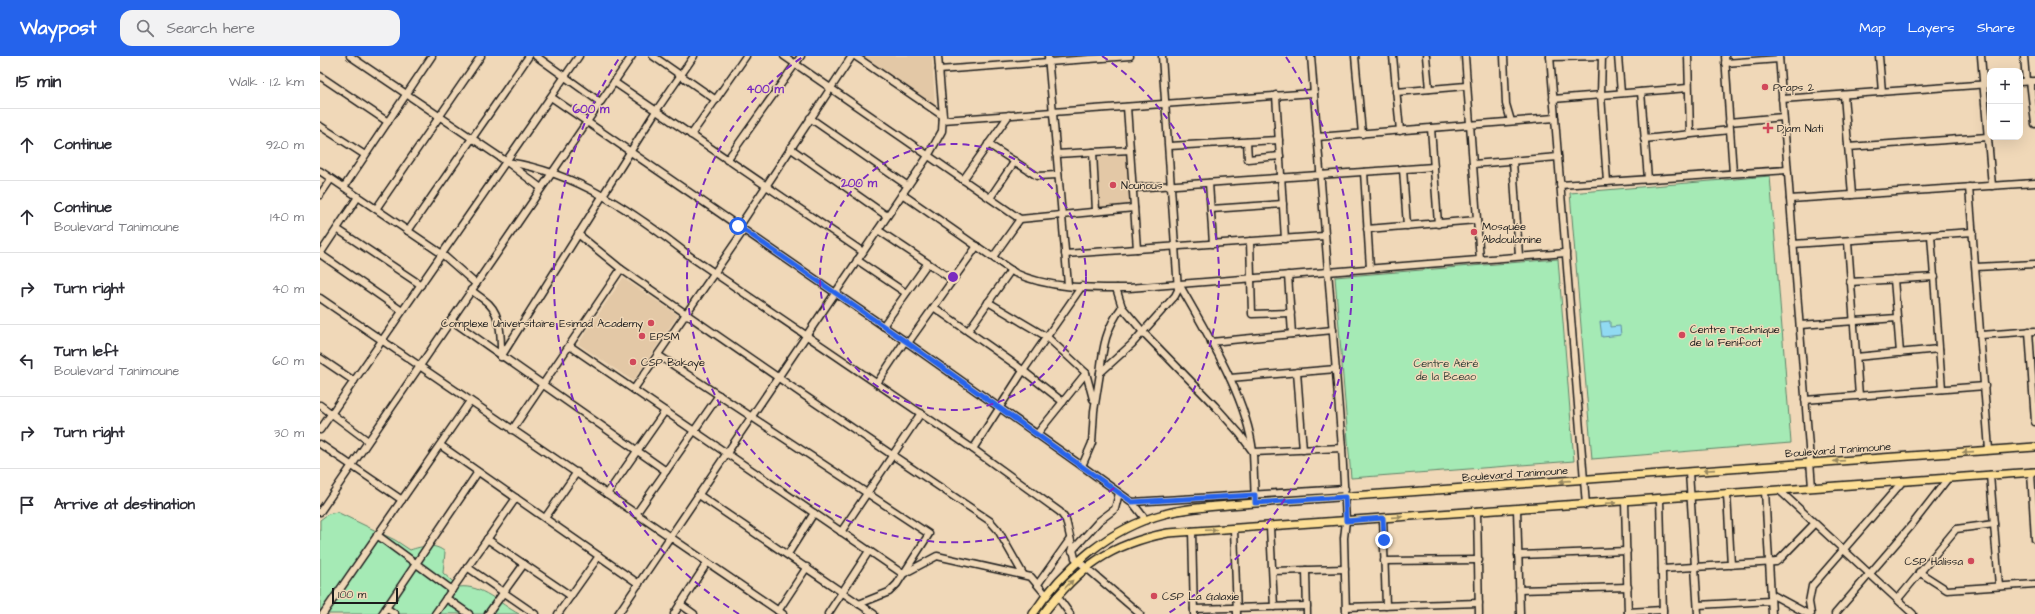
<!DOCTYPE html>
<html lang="en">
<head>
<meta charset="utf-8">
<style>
	:root { --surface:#fff; --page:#f2f2f3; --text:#2b2b33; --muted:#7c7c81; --line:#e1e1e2; --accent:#2563eb }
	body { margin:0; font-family:"Architects Daughter",sans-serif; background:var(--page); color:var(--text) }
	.controls { position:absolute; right:12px; top:12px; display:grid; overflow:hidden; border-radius:8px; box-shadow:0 4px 16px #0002 }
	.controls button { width:36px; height:36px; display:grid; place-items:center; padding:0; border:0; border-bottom:1px solid var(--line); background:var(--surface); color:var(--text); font:20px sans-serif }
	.scale { position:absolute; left:12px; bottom:10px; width:66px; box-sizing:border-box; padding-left:4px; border:2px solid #1c1c1c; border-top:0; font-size:11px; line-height:14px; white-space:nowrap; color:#1c1c1c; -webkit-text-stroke:3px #f0d8b8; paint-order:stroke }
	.stop { position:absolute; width:12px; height:12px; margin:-9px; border:3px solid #2563eb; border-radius:50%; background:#fff }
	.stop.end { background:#2563eb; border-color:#fff; box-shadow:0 1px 4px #0008 }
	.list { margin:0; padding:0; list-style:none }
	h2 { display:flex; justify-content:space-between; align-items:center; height:52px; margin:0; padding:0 16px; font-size:17px }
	h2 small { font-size:13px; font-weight:400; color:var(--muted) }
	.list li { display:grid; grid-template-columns:26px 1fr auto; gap:12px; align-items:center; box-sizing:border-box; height:72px; padding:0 16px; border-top:1px solid var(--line) }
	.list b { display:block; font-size:15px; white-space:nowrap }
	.list p { margin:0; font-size:13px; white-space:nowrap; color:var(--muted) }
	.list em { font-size:13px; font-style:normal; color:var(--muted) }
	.icon { flex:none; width:22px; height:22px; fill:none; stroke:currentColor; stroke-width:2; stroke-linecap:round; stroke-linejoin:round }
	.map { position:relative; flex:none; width:1715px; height:558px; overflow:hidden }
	header { display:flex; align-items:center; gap:24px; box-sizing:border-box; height:56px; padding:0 20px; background:var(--accent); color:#fff }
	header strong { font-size:19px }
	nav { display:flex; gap:22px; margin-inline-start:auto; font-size:14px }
	.search { width:280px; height:36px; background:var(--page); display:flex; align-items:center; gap:10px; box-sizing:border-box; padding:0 14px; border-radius:12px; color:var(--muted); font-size:15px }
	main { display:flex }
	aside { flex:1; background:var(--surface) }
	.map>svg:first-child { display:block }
	.built { fill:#e3c8a6 }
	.green { fill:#a5eab5; stroke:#608368 }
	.water { fill:#91daf2; stroke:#628e9c }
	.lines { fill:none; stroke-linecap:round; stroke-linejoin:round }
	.minor-casing { stroke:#1c1c1c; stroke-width:9 }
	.major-casing { stroke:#1c1c1c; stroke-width:10 }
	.minor { stroke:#f0d8b8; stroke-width:6 }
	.major { stroke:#fcde96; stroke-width:7 }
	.oneway { fill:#97875f }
	.route { stroke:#2563eb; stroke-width:5 }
	.ring { fill:none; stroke:#7b2cbf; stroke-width:2; stroke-dasharray:7 5 }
	.poi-dot { fill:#d1495b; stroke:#f0d8b8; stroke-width:1.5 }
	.labels { text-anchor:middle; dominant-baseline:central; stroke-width:3; stroke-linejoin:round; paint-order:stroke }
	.poi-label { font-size:11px; fill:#1c1c1c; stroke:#f0d8b8; text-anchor:start }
	.park-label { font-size:11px; fill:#37453b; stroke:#f0d8b8 }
	.street-label { font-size:11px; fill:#1c1c1c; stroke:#f0d8b8 }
	.centre { fill:#7b2cbf; stroke:#f0d8b8; stroke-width:2 }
	.ring-label { font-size:12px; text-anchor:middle; font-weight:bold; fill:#7b2cbf; stroke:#f0d8b8; stroke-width:3; stroke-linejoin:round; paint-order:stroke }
</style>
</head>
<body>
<header>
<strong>Waypost</strong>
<div class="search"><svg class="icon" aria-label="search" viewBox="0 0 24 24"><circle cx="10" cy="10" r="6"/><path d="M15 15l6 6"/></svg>Search here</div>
<nav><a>Map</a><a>Layers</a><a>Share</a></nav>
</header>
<main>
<aside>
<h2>15 min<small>Walk · 1.2 km</small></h2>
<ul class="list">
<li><svg class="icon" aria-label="ahead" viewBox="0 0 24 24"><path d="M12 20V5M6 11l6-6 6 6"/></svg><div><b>Continue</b></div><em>920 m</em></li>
<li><svg class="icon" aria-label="ahead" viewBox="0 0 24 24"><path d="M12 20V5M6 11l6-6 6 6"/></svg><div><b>Continue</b><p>Boulevard Tanimoune</p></div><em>140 m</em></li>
<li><svg class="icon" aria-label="right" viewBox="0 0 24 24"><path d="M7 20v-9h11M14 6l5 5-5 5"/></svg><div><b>Turn right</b></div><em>40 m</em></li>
<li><svg class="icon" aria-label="left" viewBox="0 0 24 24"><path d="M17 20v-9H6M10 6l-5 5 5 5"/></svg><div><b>Turn left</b><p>Boulevard Tanimoune</p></div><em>60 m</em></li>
<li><svg class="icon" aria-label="right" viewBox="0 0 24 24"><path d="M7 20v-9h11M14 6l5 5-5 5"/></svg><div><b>Turn right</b></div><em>30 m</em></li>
<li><svg class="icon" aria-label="arrive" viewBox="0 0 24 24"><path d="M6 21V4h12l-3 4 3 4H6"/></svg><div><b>Arrive at destination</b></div></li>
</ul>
</aside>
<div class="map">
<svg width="1715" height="558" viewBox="0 0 1715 558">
	<rect width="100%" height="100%" fill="#f0d8b8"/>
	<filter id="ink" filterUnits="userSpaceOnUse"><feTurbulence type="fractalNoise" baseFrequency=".025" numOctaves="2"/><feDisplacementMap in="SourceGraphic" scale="8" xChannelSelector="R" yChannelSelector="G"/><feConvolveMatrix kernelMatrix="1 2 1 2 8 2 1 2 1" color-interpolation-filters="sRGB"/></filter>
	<g filter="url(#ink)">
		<!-- built -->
		<g class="built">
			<path d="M541,0H612L615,51Z"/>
			<path d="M807,99L810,149L779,151L777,101Z"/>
			<path d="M303,222L358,259L313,325L258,288Z"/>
		</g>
		<!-- green -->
		<g class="green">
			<path d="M1450,120L1471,387L1272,403L1250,137Z"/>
			<path d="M1238,203L1254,405L1031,422L1015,221Z"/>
			<path d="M17,456L75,484L90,494C102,490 115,487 125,496L123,517L139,531C161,528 180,548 199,558H0V464L8,458Z"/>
		</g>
		<!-- water -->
		<path class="water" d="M1290,265V271L1300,270L1301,279L1282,281L1280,266Z"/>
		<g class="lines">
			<!-- minor casing -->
			<g class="minor-casing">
				<g id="minor">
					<path d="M30,0L187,106L221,132"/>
					<path d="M216,0L280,46"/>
					<path d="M333,0L396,44"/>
					<path d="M464,0L700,163L814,152"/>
					<path d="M535,0L623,60"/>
					<path d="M728,0L748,229"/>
					<path d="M991,0L1022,392L1026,465L1024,482L1026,558"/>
					<path d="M1035,0L1042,78"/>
					<path d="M1073,0L1080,75"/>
					<path d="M1106,0L1109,33"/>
					<path d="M1145,0L1160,204"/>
					<path d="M1184,0L1186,48L1191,65"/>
					<path d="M1230,0L1266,449"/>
					<path d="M1282,0L1281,39L1287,126"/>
					<path d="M1298,0L1301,37"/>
					<path d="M1368,0L1370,78"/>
					<path d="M1405,0L1413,117"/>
					<path d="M1459,0L1492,431"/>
					<path d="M1559,0L1562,36"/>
					<path d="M1661,0L1672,130"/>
					<path d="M1704,0L1706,25"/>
					<path d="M1230,1L1284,0"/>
					<path d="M1405,7L1459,3"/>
					<path d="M619,14L810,0"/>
					<path d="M0,20L68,66"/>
					<path d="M1710,25L1715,68"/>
					<path d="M294,26L543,196"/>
					<path d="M1700,26L1715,25"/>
					<path d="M1076,36L1146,30"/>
					<path d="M1321,36L1328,123"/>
					<path d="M956,39L965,183"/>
					<path d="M1524,39L1532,139"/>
					<path d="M231,41L588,287L762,410L812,446L826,464"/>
					<path d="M1233,43L1368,32"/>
					<path d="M1462,43L1670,28"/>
					<path d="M807,51L817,193"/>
					<path d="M490,62L588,130"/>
					<path d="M623,64L994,37"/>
					<path d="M1409,66L1463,61"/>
					<path d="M0,70L45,99"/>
					<path d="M1111,72L1118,168"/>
					<path d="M371,79L426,0"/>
					<path d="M997,81L1235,62"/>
					<path d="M1324,83L1410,74"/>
					<path d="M927,86L928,103L960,100"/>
					<path d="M668,88L717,120L738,119"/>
					<path d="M849,90L959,84"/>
					<path d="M1528,91L1668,81"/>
					<path d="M470,92L567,160"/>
					<path d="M773,96L776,155"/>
					<path d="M736,98L810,94"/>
					<path d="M407,104L481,0"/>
					<path d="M1193,105L1199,200"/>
					<path d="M187,106C257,116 317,158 371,201L653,393L740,456L746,464L755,502L820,558"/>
					<path d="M1153,108L1238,101"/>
					<path d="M1083,113L1087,170"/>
					<path d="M0,115L122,198L156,228"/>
					<path d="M1044,116L1050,212"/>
					<path d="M643,124L689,59"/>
					<path d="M889,127L893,188"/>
					<path d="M1240,129L1467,114"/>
					<path d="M24,131L112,0"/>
					<path d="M1649,131L1669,394"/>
					<path d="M813,132L1114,111"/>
					<path d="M582,138L695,217C729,233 772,232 809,232L1246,197"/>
					<path d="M0,139L11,123"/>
					<path d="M670,142L695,105"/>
					<path d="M1470,143L1715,127"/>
					<path d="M56,153L161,0"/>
					<path d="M891,153L963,148"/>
					<path d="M419,171L532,0"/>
					<path d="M17,173L101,229"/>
					<path d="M1047,173L1157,164"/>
					<path d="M558,174L633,224"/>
					<path d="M88,175L209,0"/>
					<path d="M258,178L301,213L482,338L670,465L678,474L703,518"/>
					<path d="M1611,179L1622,333"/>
					<path d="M930,185L932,258L971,257"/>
					<path d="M1528,186L1539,340"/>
					<path d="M1473,188L1653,176"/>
					<path d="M0,198L82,255"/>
					<path d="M0,198L38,141"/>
					<path d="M745,198L1004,180"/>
					<path d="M673,201L700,163"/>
					<path d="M537,204L586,237"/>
					<path d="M1656,211L1715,208"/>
					<path d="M968,219L972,278"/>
					<path d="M1574,223L1580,297"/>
					<path d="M1530,226L1615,221"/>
					<path d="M859,228C886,276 927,341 933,396L1022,392"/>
					<path d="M796,232L802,251L823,276L895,350L920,378L933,396L935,447"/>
					<path d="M151,234C157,239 164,243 169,248C182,261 181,285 181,301"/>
					<path d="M0,242L463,558"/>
					<path d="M668,246L727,281L751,303L766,317L773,343"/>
					<path d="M615,252L696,309L743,346"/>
					<path d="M131,264L346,415"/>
					<path d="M1480,269L1577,262"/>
					<path d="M563,270L607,208"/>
					<path d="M648,275L691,214"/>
					<path d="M1709,275L1715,366"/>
					<path d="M1661,279L1715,275"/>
					<path d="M891,286L1013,274"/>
					<path d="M588,287L657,190"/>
					<path d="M250,290L583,518"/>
					<path d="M338,299L609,478L577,528L569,536L539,548"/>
					<path d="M181,301L336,55L374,0"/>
					<path d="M1536,301L1619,293"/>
					<path d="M0,302L34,325"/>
					<path d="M977,316L983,394"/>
					<path d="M780,317C783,290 786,272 802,251"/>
					<path d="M910,322L1016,313"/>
					<path d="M557,327L585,285"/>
					<path d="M314,333L424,174"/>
					<path d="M1485,344L1665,330"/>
					<path d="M0,349L48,385"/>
					<path d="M0,374L259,0"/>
					<path d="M192,374L301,213"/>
					<path d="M717,378L766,317"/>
					<path d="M0,388L82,444"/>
					<path d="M120,389L319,528"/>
					<path d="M653,393L703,315L762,230"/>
					<path d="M762,410L772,387L774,355L780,317L812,288L855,240L858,234L842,0"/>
					<path d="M1369,416L1378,558"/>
					<path d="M1711,416L1715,483"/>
					<path d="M1670,419L1679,530"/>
					<path d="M1459,434L1593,558"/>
					<path d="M1445,435L1452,558"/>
					<path d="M287,438L345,355"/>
					<path d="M1407,438L1411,509"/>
					<path d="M379,439L554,558"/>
					<path d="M1340,443L1343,558"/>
					<path d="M812,446L1025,433"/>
					<path d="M1305,446L1308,558"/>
					<path d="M1197,453L1200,558"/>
					<path d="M1157,455L1159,558"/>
					<path d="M0,456L312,0"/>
					<path d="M316,458L399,339"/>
					<path d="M225,462L257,416"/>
					<path d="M1063,462L1066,550"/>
					<path d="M950,471L954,551"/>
					<path d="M914,473L917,558"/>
					<path d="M872,475L874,558"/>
					<path d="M521,476L601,357"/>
					<path d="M57,479L132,534"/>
					<path d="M167,483L251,540"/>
					<path d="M752,495L779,465L795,453L799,437"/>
					<path d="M468,498L494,457"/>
					<path d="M1198,499L1307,495"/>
					<path d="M1064,505L1159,504"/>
					<path d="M147,511L215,558"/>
					<path d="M1342,513L1456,506L1460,503L1494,468"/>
					<path d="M986,514L987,558"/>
					<path d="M953,515L1025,513"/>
					<path d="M1599,516L1627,534L1715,528"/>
					<path d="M585,517L617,500L711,521L727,540"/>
					<path d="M718,528L750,483"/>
					<path d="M1199,534L1308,531"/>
					<path d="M1451,538L1488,558"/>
					<path d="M737,540L750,558"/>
					<path d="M126,542L149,558"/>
					<path d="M1578,543L1636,473L1674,468"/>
					<path d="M360,548L374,558"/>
					<path d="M1378,549L1451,545"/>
					<path d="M1026,551L1159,547"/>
					<path d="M66,552L75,558"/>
					<path d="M874,553L987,550"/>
					<path d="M458,555L487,511"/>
					<path d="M1308,556L1343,554"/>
					<path d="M3,558L150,345"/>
					<path d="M62,558L158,416"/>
					<path d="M115,558L196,442"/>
					<path d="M168,558L204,508"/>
					<path d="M238,558L279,500"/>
					<path d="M298,558L608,100L622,75L623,60L618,0"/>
					<path d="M354,558L387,507"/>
					<path d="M508,558L549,495"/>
					<path d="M1491,558L1489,546L1492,530L1583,425"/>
					<path d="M1515,558L1591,470L1629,421"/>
				</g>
			</g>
			<!-- major casing -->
			<g class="major-casing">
				<g id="major">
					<path d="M713,558C743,512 790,472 844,458C865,452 887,451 908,449L1715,391"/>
					<path d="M723,558C759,511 790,488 848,477L1715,416"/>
				</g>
			</g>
			<!-- minor -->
			<use href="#minor" class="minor"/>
			<!-- major -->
			<use href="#major" class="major"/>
		</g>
		<!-- one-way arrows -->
		<defs><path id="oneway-solid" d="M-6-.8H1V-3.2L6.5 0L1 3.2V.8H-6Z"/></defs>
		<g class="oneway">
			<use href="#oneway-solid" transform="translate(1648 396) rotate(176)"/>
			<use href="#oneway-solid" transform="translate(1519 405) rotate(176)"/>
			<use href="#oneway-solid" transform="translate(1389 414) rotate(176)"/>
			<use href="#oneway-solid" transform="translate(1245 425) rotate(176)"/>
			<use href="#oneway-solid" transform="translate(1291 447) rotate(-4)"/>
			<use href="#oneway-solid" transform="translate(1077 461) rotate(-4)"/>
			<use href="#oneway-solid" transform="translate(891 474) rotate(-2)"/>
			<use href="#oneway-solid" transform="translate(749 528) rotate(-45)"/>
		</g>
	</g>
	<g class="lines" filter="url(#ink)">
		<!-- route -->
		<path class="route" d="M418,170L588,287L812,446L935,439V447L1025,441L1026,465L1063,462L1064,484"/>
	</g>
	<!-- distance rings -->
	<g class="ring">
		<circle cx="633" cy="221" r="133"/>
		<path d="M782 0A266 266 0 1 1 484 0"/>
		<path d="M419 558A399 399 0 0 1 300 1M966 1A399 399 0 0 1 847 558"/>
	</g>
	<!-- markers -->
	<g class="poi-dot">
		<circle cx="1445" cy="31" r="4"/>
		<path d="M1446 66h4v4h4v4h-4v4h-4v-4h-4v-4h4z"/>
		<circle cx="793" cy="129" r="4"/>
		<circle cx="1154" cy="176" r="4"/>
		<circle cx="331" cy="267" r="4"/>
		<circle cx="1362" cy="279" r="4"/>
		<circle cx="322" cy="280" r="4"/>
		<circle cx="313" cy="306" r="4"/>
		<circle cx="1651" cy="505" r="4"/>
		<circle cx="834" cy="540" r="4"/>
	</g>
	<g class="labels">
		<!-- poi labels -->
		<g class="poi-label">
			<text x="1453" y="31">Praps 2</text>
			<text x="1457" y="72">Djam Nati</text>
			<text x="801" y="129">Nounous</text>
			<text x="1162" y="170">Mosquée<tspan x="1162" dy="13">Abdoulamine</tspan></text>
			<text x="323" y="267" text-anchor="end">Complexe Universitaire Esimad Academy</text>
			<text x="1370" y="273">Centre Technique<tspan x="1370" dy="13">de la Fenifoot</tspan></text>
			<text x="330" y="280">EPSM</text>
			<text x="321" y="306">CSP Bakaye</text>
			<text x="1643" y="505" text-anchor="end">CSP Halissa</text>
			<text x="842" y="540">CSP La Galaxie</text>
		</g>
		<!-- park labels -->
		<g class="park-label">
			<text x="1126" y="307">Centre Aéré<tspan x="1126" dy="13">de la Bceao</tspan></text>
		</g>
		<!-- street labels -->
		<g class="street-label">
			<text transform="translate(1518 394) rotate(-4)">Boulevard Tanimoune</text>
			<text transform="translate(1195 418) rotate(-4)">Boulevard Tanimoune</text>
		</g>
	</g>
	<circle cx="633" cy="221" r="6" class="centre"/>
	<g class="ring-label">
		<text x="445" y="37">400 m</text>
		<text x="271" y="57">600 m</text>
		<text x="539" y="131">200 m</text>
	</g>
</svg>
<div class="controls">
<button>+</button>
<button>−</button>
</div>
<div class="scale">100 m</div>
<div class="stop" style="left:418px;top:170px"></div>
<div class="stop end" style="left:1064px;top:484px"></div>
</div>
</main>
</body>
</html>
